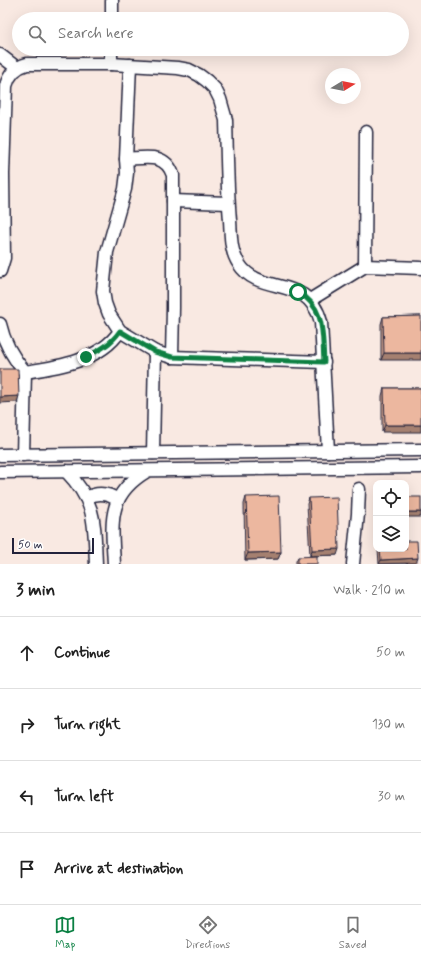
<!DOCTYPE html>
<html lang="en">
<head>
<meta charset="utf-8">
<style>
	:root { --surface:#fff; --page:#f2f2f2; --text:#222; --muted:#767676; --line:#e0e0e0; --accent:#0b8043 }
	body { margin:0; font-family:Mynerve,sans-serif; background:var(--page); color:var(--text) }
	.controls { position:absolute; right:12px; bottom:12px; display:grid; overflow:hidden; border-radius:8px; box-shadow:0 4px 16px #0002 }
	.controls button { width:36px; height:36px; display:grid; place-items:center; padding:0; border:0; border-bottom:1px solid var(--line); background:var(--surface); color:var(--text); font:20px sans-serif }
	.compass { position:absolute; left:325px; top:68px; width:36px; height:36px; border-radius:50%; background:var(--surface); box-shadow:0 4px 16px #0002; rotate:80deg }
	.scale { position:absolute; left:12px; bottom:10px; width:82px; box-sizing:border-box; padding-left:4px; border:2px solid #22223b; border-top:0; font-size:11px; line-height:14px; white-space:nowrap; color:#22223b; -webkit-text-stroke:3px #fff; paint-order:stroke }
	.stop { position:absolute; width:12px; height:12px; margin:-9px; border:3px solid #0b8043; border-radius:50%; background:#fff }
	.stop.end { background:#0b8043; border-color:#fff; box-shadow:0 1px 4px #0008 }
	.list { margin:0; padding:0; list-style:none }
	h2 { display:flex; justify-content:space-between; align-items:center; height:52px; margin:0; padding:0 16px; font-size:17px }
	h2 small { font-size:13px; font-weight:400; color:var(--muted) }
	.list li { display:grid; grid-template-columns:26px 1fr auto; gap:12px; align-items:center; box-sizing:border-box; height:72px; padding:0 16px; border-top:1px solid var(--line) }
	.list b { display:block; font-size:15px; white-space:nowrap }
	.list em { font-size:13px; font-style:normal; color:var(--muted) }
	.icon { flex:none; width:22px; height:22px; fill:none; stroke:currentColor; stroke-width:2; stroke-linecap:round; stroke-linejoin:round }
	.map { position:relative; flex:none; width:421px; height:564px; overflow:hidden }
	.search { position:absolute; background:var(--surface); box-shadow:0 4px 16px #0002; left:12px; right:12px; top:12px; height:44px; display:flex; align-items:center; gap:10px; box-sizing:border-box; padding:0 14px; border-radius:22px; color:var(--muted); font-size:15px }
	.sheet { height:340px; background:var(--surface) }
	nav { display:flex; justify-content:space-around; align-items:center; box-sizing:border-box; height:56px; border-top:1px solid var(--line); background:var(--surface); font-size:11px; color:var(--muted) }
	nav a { display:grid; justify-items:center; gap:2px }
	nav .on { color:var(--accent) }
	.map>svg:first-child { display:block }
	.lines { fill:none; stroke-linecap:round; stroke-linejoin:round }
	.minor-casing { stroke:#22223b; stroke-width:15 }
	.minor { stroke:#fff; stroke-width:12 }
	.wall { fill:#cb9d89; stroke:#22223b }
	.shaded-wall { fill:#a5806f; stroke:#22223b }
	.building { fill:#ecb79f; stroke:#22223b }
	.route { stroke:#0b8043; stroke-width:5 }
</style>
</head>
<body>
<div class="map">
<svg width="421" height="564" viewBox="0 0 421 564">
	<rect width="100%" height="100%" fill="#f9e9e2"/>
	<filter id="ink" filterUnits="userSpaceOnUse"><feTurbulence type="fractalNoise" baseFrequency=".025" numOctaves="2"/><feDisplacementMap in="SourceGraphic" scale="8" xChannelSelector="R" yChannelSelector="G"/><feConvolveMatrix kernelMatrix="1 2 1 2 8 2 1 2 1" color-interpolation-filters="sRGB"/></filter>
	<g filter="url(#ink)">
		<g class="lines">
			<!-- minor casing -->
			<g class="minor-casing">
				<g id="minor">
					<path d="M112,19V0"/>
					<path d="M0,55L17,68"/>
					<path d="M111,64V49"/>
					<path d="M130,65L126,159L127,173L125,189L107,252L103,291L105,303L109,314L120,331L155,352L172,357L324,362"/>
					<path d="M126,159C145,158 165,152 173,175V308L172,357"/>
					<path d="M173,201L228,203"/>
					<path d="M365,266L366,132"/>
					<path d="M0,271L4,258L3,174L6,86C9,74 16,67 27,64H111L178,68L189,70L199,75L207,81L215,89L220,99L226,120C227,153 227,187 230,220C231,235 230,251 239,264C260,297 308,273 321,322L328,451"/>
					<path d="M310,300L365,266L421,268"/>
					<path d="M0,324C4,343 13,358 25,372L23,455"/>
					<path d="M25,372C58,367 100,361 120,331"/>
					<path d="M153,453L155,352"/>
					<path d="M0,455L421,450"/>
					<path d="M66,471C97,503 94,523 96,564"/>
					<path d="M0,472L421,467"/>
					<path d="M86,498C97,492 108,493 118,500"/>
					<path d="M114,564C112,523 106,495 147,471"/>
					<path d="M353,564L358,514L359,489"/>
				</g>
			</g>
			<!-- minor -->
			<use href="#minor" class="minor"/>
		</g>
		<!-- wall -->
		<g class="wall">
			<path d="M421,316L381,360V324L383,317Z"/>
			<path d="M384,388H421L382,432V396Z"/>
			<path d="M246,497L281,552L278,559L245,560L244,504Z"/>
			<path d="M309,498L337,555L310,556L307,504Z"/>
			<path d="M378,549H406L416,563L379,564Z"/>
			<path d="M298,557L317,564H296V561Z"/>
		</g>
		<!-- shaded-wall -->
		<g class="shaded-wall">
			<path d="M384,353H421V360H381Z"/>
			<path d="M19,396L17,402L0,403V397Z"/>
			<path d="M385,425H421V432H382Z"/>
			<rect x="406" y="512" width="15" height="5"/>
			<path d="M339,549L337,555L310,556L312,550Z"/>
			<path d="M281,552L278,559L245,560L248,553Z"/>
			<path d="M418,558L416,563L379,564L381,560Z"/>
		</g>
		<!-- building -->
		<g class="building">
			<path d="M421,316V353H384L383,317Z"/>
			<path d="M0,369H18L19,396L0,397Z"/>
			<path d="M384,388H421V425H385Z"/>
			<path d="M279,496L281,552L248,553L246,497Z"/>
			<path d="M337,497L339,549L312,550L309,498Z"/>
			<rect x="406" y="497" width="15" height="15"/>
			<path d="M406,541H417L418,558L381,560L380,549H406Z"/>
			<path d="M317,556V564H298V557Z"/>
		</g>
	</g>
	<g class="lines" filter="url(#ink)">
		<!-- route -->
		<path class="route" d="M86,357C100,350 111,344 120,331L155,352L172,357L324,362C322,334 326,308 298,292"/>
	</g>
</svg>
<div class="controls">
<button><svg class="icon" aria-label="locate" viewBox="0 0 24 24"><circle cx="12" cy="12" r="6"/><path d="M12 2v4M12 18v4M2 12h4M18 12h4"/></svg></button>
<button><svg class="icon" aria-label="layers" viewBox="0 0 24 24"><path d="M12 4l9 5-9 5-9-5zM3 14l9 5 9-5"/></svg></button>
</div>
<svg class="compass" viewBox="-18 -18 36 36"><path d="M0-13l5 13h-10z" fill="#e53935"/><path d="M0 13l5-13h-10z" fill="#767676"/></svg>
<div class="scale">50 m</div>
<div class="stop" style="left:298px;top:292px"></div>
<div class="stop end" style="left:86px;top:357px"></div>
<div class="search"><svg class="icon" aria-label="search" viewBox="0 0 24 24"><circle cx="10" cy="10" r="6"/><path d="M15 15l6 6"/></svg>Search here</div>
</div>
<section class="sheet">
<h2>3 min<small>Walk · 210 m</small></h2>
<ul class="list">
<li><svg class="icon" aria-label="ahead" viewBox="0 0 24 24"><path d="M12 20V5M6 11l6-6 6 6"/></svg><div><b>Continue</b></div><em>50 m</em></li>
<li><svg class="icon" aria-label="right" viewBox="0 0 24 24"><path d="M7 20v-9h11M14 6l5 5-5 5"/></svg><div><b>Turn right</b></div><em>130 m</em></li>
<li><svg class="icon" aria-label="left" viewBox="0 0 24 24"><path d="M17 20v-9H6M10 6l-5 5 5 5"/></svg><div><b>Turn left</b></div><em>30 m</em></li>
<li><svg class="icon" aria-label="arrive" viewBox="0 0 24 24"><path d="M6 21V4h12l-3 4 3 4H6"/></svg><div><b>Arrive at destination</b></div></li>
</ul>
</section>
<nav>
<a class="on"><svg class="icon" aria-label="map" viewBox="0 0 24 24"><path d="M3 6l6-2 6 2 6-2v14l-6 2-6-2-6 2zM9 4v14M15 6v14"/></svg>Map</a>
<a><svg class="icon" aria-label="directions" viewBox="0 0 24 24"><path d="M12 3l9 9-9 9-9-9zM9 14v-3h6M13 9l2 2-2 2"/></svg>Directions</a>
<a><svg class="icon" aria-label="saved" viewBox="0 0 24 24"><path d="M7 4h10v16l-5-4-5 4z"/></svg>Saved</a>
</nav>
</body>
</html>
